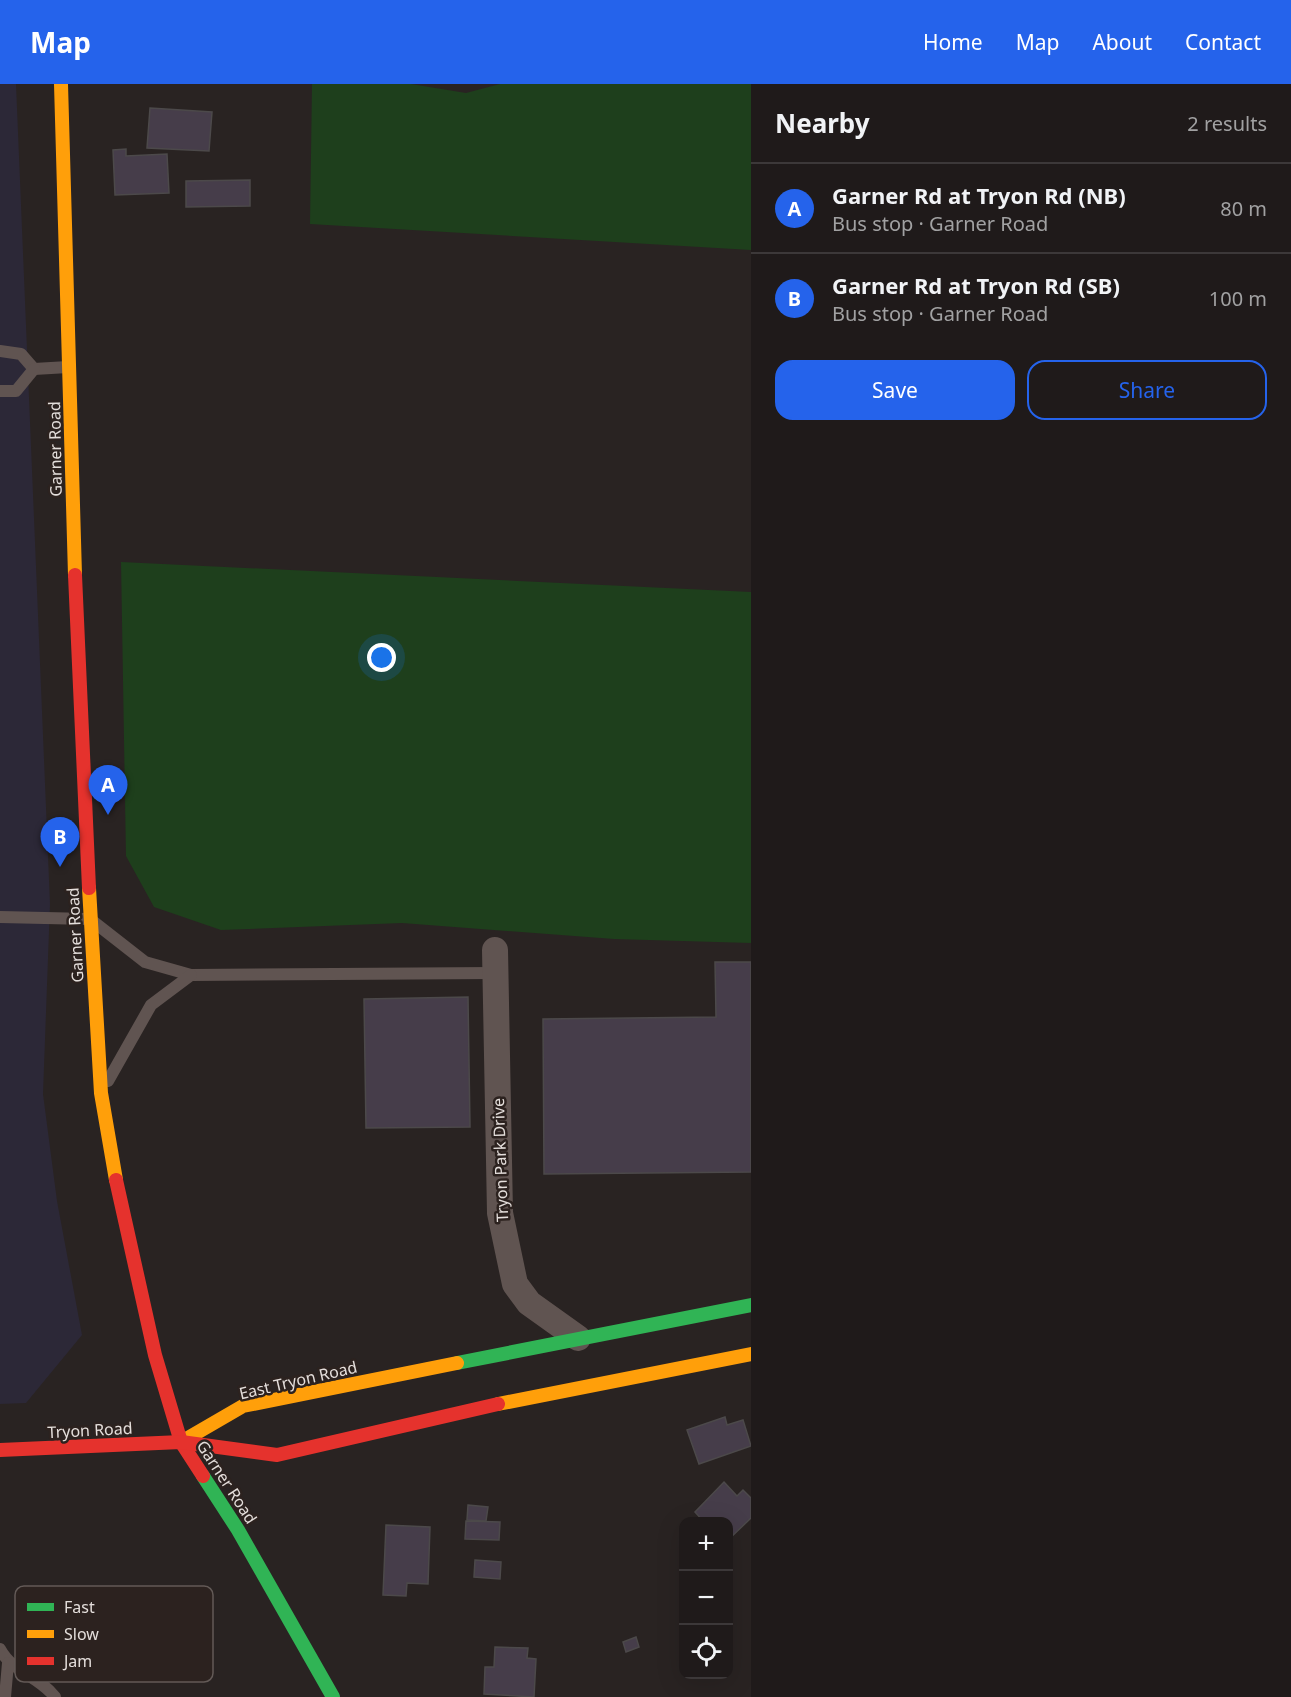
<!DOCTYPE html>
<html lang="en">
<head>
<meta charset="utf-8">
<style>
	:root { --surface:#1f1a1a; --page:#272323; --text:#f1f3f6; --muted:#a1a1a2; --line:#3c3839; --accent:#2563eb }
	body { margin:0; font-family:"Noto Sans",sans-serif; background:var(--page); color:var(--text) }
	.controls { position:absolute; right:18px; bottom:18px; display:grid; overflow:hidden; border-radius:12px; box-shadow:0 6px 24px #0002 }
	.controls button { width:54px; height:54px; display:grid; place-items:center; padding:0; border:0; border-bottom:2px solid var(--line); background:var(--surface); color:var(--text); font:30px sans-serif }
	.you { position:absolute; left:382px; top:574px; width:21px; height:21px; margin:-15px; border:4px solid #fff; border-radius:50%; background:#1a73e8; box-shadow:0 0 0 9px #1a73e833 }
	.badge { display:grid; place-items:center; width:39px; height:39px; border-radius:50%; background:var(--accent); color:#fff; font-size:20px; font-weight:700 }
	.pin { position:absolute; translate:-50% -50px; filter:drop-shadow(0 2px 3px #0008) }
	.pin::after { content:''; position:absolute; top:32px; width:21px; height:18px; background:inherit; clip-path:polygon(0 0,100% 0,50% 100%) }
	.list { margin:0; padding:0; list-style:none }
	h2 { display:flex; justify-content:space-between; align-items:center; height:78px; margin:0; padding:0 24px; font-size:26px }
	h2 small { font-size:20px; font-weight:400; color:var(--muted) }
	.list li { display:grid; grid-template-columns:39px 1fr auto; gap:18px; align-items:center; box-sizing:border-box; height:90px; padding:0 24px; border-top:2px solid var(--line) }
	.list b { display:block; font-size:22px; white-space:nowrap }
	.list p { margin:0; font-size:20px; white-space:nowrap; color:var(--muted) }
	.list em { font-size:20px; font-style:normal; color:var(--muted) }
	.actions { display:flex; gap:12px; padding:18px 24px }
	.actions a { flex:1; padding:14px 0; border:2px solid var(--accent); border-radius:18px; text-align:center; font-size:21px; color:var(--accent) }
	.actions .main { background:var(--accent); color:#fff }
	.icon { flex:none; width:33px; height:33px; fill:none; stroke:currentColor; stroke-width:2; stroke-linecap:round; stroke-linejoin:round }
	.map { position:relative; flex:none; width:751px; height:1613px; overflow:hidden }
	header { display:flex; align-items:center; gap:36px; box-sizing:border-box; height:84px; padding:0 30px; background:var(--accent); color:#fff }
	header strong { font-size:28px }
	nav { display:flex; gap:33px; margin-inline-start:auto; font-size:21px }
	main { display:flex }
	aside { flex:1; background:var(--surface) }
	.map>svg:first-child { display:block }
	.education { fill:#2c2837 }
	.green { fill:#1e3f1c }
	.building { fill:#463d4a; stroke:#4c494a; stroke-width:1.5 }
	.lines { fill:none; stroke-linecap:round; stroke-linejoin:round }
	.lane { stroke:#605451; stroke-width:12 }
	.street { stroke:#605451; stroke-width:26 }
	.fast { stroke:#30b455; stroke-width:14 }
	.slow { stroke:#ff9f0a; stroke-width:14 }
	.jam { stroke:#e5322d; stroke-width:14 }
	.labels { text-anchor:middle; dominant-baseline:central; stroke-width:5; stroke-linejoin:round; paint-order:stroke }
	.street-label { font-size:16px; fill:#e4dedb; stroke:#2c221f }
	.key { fill:#2c221f; stroke:#635a57; stroke-width:1.5 }
	.key-label { font-size:16px; fill:#e4dedb }
</style>
</head>
<body>
<header>
<strong>Map</strong>
<nav><a>Home</a><a>Map</a><a>About</a><a>Contact</a></nav>
</header>
<main>
<div class="map">
<svg width="751" height="1613" viewBox="0 0 751 1613">
	<rect width="100%" height="100%" fill="#292322"/>
	<!-- education -->
	<path class="education" d="M0,0H16L50,820L43,1010L57,1117L82,1251L26,1319L0,1320Z"/>
	<!-- green -->
	<g class="green">
		<path d="M312,0H411L466,9L500,0H751V166L310,140Z"/>
		<path d="M121,478L751,508V859L614,855L402,839L221,846L154,823L126,772Z"/>
	</g>
	<!-- building -->
	<g class="building">
		<path d="M150,24L212,28L209,67L147,64Z"/>
		<path d="M126,65V72L167,70L169,109L115,111L113,66Z"/>
		<path d="M250,96V122L186,123V97Z"/>
		<path d="M715,878H751V1088L544,1090L543,935L716,933Z"/>
		<path d="M468,913L470,1043L366,1044L364,915Z"/>
		<path d="M725,1333L727,1341L743,1336L751,1362L699,1380L687,1346Z"/>
		<path d="M724,1398L737,1412L743,1406L751,1414V1434L728,1456V1438H704L695,1428Z"/>
		<path d="M468,1421L488,1423L486,1437L467,1436Z"/>
		<path d="M466,1437L500,1438L499,1456L465,1455Z"/>
		<path d="M386,1441L430,1443L428,1500L407,1499L406,1512L383,1511Z"/>
		<path d="M475,1476L501,1478L500,1495L474,1493Z"/>
		<path d="M636,1553L639,1563L626,1568L623,1558Z"/>
		<path d="M495,1563L528,1564L527,1574L536,1575L534,1613L484,1610L485,1583H494Z"/>
	</g>
	<g class="lines">
		<!-- lane -->
		<g class="lane">
			<path d="M0,267L21,270L34,285"/>
			<path d="M34,285L68,283"/>
			<path d="M0,307H16L34,285"/>
			<path d="M0,833L90,835L145,878L191,891L495,889"/>
			<path d="M108,997L151,921L191,891"/>
			<path d="M0,1565C13,1589 38,1591 55,1613"/>
			<path d="M5,1613L8,1579"/>
		</g>
		<!-- street -->
		<path class="street" d="M495,866L500,1129L515,1200L529,1219L578,1254"/>
		<!-- fast -->
		<g class="fast">
			<path d="M457,1279L751,1221"/>
			<path d="M203,1392L238,1446L333,1613"/>
		</g>
		<!-- slow -->
		<g class="slow">
			<path d="M61,0L75,491"/>
			<path d="M89,804L101,1009L116,1096"/>
			<path d="M498,1320L751,1270"/>
			<path d="M181,1358L243,1322L457,1279"/>
		</g>
		<!-- jam -->
		<g class="jam">
			<path d="M75,491L89,804"/>
			<path d="M116,1096L155,1271L181,1358L203,1392"/>
			<path d="M0,1366L181,1358L277,1371L498,1320"/>
		</g>
	</g>
	<g class="labels">
		<!-- street labels -->
		<g class="street-label">
			<text transform="translate(55 365) rotate(-91)">Garner Road</text>
			<text transform="translate(75 851) rotate(-93)">Garner Road</text>
			<text transform="translate(500 1076) rotate(-92)">Tryon Park Drive</text>
			<text transform="translate(298 1296) rotate(-13)">East Tryon Road</text>
			<text transform="translate(90 1346) rotate(-3)">Tryon Road</text>
			<text transform="translate(227 1398) rotate(57)">Garner Road</text>
		</g>
	</g>
	<!-- legend -->
	<rect x="15" y="1502" width="198" height="96" rx="9" class="key"/>
	<rect x="27" y="1519" width="27" height="8" fill="#30b455"/>
	<rect x="27" y="1546" width="27" height="8" fill="#ff9f0a"/>
	<rect x="27" y="1573" width="27" height="8" fill="#e5322d"/>
	<g class="key-label">
		<text x="64" y="1529">Fast</text>
		<text x="64" y="1556">Slow</text>
		<text x="64" y="1583">Jam</text>
	</g>
</svg>
<div class="controls">
<button>+</button>
<button>−</button>
<button><svg class="icon" aria-label="locate" viewBox="0 0 24 24"><circle cx="12" cy="12" r="6"/><path d="M12 2v4M12 18v4M2 12h4M18 12h4"/></svg></button>
</div>
<div class="you"></div>
<div class="pin badge" style="left:108px;top:731px">A</div>
<div class="pin badge" style="left:60px;top:783px">B</div>
</div>
<aside>
<h2>Nearby<small>2 results</small></h2>
<ul class="list">
<li><span class="badge">A</span><div><b>Garner Rd at Tryon Rd (NB)</b><p>Bus stop · Garner Road</p></div><em>80 m</em></li>
<li><span class="badge">B</span><div><b>Garner Rd at Tryon Rd (SB)</b><p>Bus stop · Garner Road</p></div><em>100 m</em></li>
</ul>
<div class="actions"><a class="main">Save</a><a>Share</a></div>
</aside>
</main>
</body>
</html>
